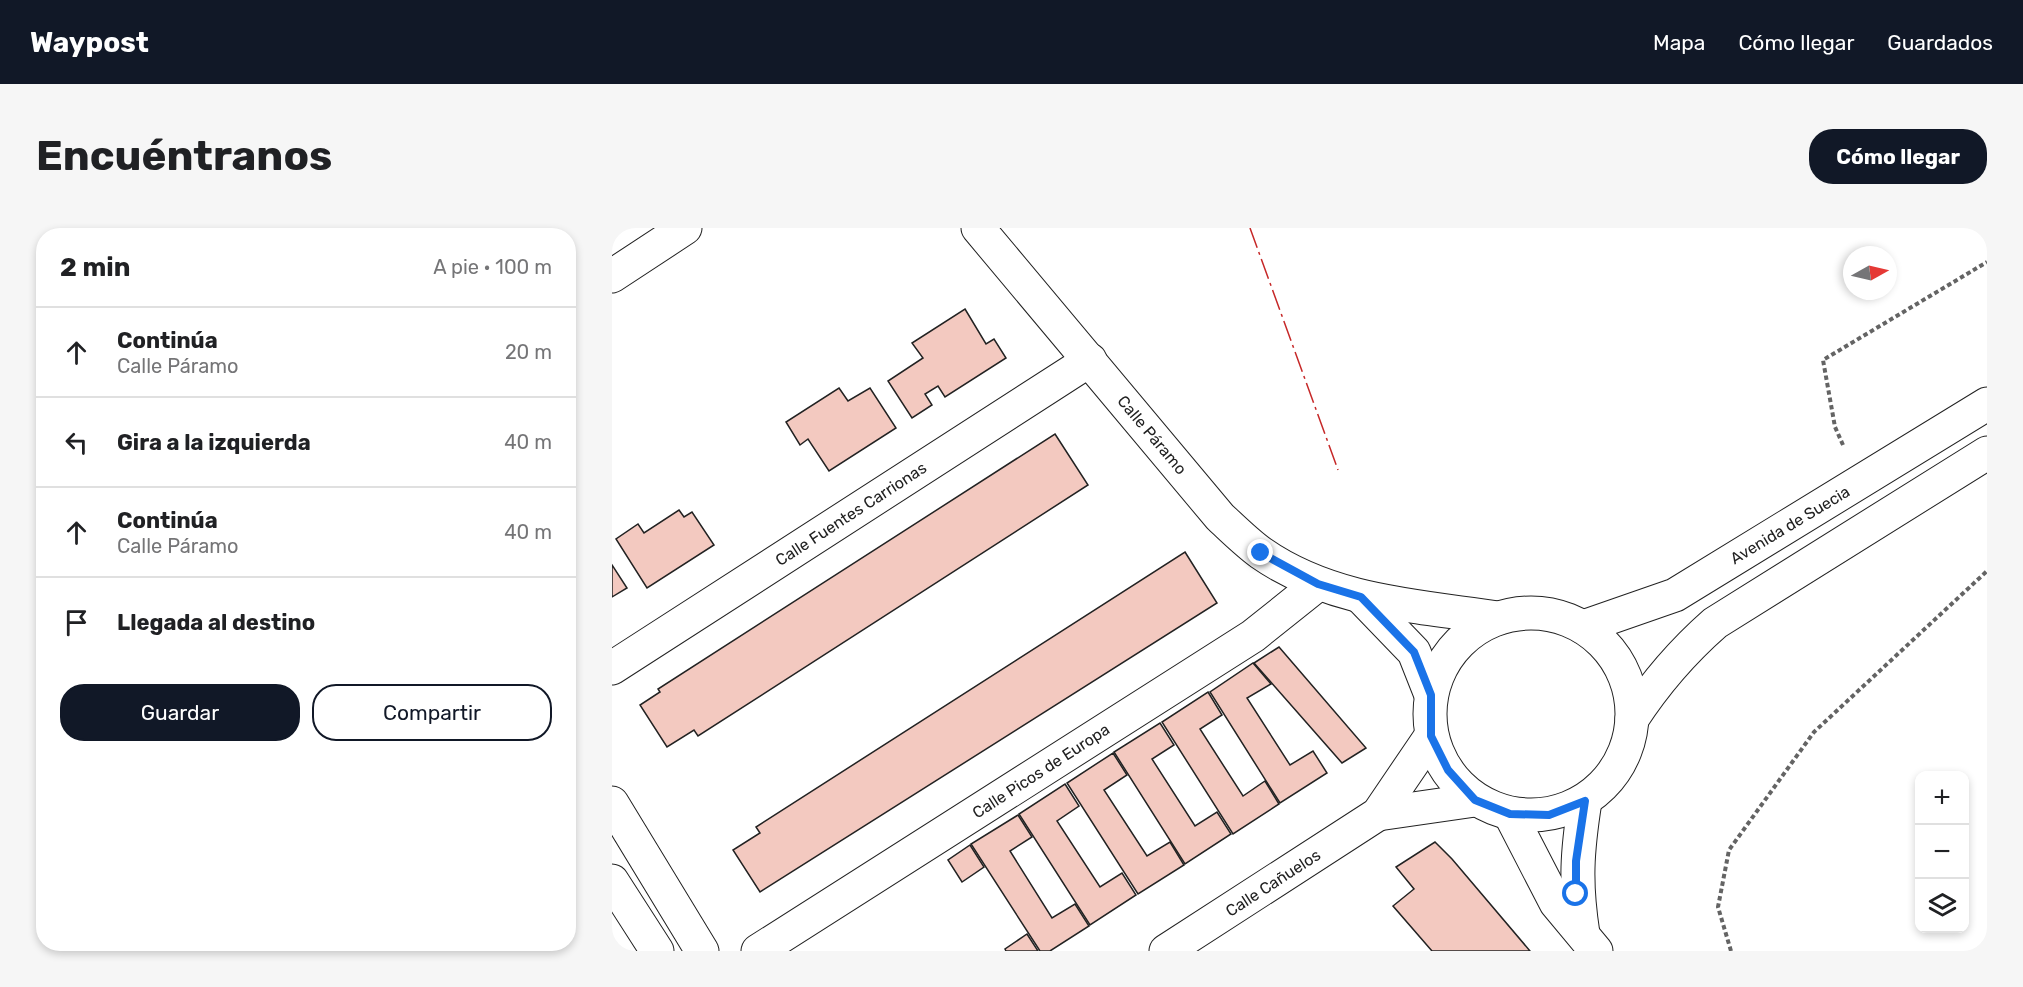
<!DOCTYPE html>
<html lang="es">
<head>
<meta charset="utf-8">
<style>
	:root { --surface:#fff; --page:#f6f6f6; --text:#202124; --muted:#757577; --line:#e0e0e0; --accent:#111827 }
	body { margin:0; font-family:Rubik,sans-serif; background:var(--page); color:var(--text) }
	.controls { position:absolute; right:18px; bottom:18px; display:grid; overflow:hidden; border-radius:12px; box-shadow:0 3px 9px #0003 }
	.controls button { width:54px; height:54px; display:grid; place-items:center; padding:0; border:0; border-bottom:2px solid var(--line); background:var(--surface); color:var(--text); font:30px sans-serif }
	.compass { position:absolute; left:1231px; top:18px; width:54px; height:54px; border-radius:50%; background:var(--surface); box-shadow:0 3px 9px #0003; rotate:82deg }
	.stop { position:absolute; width:18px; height:18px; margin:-14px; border:4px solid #1a73e8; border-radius:50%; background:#fff }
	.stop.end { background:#1a73e8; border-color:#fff; box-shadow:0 2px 6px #0008 }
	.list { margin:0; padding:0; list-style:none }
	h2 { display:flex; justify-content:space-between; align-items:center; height:78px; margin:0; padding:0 24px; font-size:26px }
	h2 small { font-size:20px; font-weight:400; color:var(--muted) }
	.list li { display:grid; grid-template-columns:39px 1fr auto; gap:18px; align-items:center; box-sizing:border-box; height:90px; padding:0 24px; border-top:2px solid var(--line) }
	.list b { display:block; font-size:22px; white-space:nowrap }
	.list p { margin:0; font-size:20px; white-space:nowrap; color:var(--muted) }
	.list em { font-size:20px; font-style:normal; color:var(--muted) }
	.actions { display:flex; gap:12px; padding:18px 24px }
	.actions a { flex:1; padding:14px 0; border:2px solid var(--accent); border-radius:24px; text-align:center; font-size:21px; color:var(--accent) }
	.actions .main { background:var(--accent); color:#fff }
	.icon { flex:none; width:33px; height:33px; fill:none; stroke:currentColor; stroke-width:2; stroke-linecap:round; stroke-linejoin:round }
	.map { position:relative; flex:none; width:1375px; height:723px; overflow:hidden; border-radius:24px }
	header { display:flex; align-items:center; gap:36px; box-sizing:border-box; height:84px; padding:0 30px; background:var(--accent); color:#fff }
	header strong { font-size:28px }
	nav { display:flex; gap:33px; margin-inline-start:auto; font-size:21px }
	.intro { display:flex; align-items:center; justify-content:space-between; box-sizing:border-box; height:144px; padding:0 36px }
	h1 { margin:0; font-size:42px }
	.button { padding:15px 27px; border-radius:24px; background:var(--accent); color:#fff; font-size:21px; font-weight:700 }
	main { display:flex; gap:36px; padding:0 36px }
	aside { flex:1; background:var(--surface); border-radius:24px; box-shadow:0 3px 9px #0003 }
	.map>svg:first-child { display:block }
	.building { fill:#f3c9c0; stroke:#222; stroke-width:1.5 }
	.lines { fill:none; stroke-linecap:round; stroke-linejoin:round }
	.minor-casing { stroke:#222; stroke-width:35 }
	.path { stroke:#646464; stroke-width:4; stroke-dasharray:4.5 3; stroke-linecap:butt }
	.minor { stroke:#fff; stroke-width:33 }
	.power { stroke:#c62828; stroke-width:1.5; stroke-dasharray:21 4.5 3 4.5; stroke-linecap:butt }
	.route { stroke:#1a73e8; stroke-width:8 }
	.labels { text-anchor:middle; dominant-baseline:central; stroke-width:4.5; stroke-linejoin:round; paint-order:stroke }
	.street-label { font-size:16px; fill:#222; stroke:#fff }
</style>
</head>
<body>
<header>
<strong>Waypost</strong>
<nav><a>Mapa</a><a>Cómo llegar</a><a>Guardados</a></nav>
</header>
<div class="intro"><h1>Encuéntranos</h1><a class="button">Cómo llegar</a></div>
<main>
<aside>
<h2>2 min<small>A pie · 100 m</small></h2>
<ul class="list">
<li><svg class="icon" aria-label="ahead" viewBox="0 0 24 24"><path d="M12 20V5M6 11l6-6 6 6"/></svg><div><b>Continúa</b><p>Calle Páramo</p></div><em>20 m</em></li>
<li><svg class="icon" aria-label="left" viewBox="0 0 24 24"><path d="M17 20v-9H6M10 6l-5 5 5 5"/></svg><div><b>Gira a la izquierda</b></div><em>40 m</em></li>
<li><svg class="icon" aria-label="ahead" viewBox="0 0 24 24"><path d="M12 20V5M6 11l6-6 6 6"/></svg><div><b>Continúa</b><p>Calle Páramo</p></div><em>40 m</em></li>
<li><svg class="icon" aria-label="arrive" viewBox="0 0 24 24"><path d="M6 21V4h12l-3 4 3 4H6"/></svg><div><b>Llegada al destino</b></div></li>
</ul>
<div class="actions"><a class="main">Guardar</a><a>Compartir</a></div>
</aside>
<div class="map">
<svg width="1375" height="723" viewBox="0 0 1375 723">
	<rect width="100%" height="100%" fill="#fff"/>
	<!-- building -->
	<g class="building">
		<path d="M353,81L374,116L382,111L394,130L333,169L326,158L313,166L320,177L300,190L276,153L311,130L300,115Z"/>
		<path d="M227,160L236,173L258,160L284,200L217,243L196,211L188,217L174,194Z"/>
		<path d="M443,206L476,257L86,508L82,502L55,519L28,477L48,464L46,461Z"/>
		<path d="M67,282L72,289L80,284L102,317L35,360L4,311L26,296L32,305Z"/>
		<path d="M573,324L605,375L148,664L121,622L148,605L144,599Z"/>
		<path d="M0,337L15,360L0,369Z"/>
		<path d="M667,419L754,520L730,535L642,435Z"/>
		<path d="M641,435L659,456L635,470L678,537L701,523L715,545L668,575L598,464Z"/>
		<path d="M596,464L610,487L588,501L631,568L653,553L667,576L621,606L550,494Z"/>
		<path d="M548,495L562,517L540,531L583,598L605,584L619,606L573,636L502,524Z"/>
		<path d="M501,525L515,547L492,562L535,628L558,614L572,637L526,666L455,555Z"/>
		<path d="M453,556L467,578L445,593L488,659L510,645L524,667L478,697L407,586Z"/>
		<path d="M406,587L420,609L398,623L440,690L463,676L477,698L438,723H428L359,616Z"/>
		<path d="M823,614L840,631L918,723H820L781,678L802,661L784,639Z"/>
		<path d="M358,617L372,639L350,654L336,632Z"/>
		<path d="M415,706L426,723H394L393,721Z"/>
	</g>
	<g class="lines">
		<!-- minor casing -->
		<g class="minor-casing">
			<g id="minor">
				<path d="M366,0L608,289C621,301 635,315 649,325C719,374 805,378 886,390"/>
				<path d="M0,48L73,0"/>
				<path d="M749,369L802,424L819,467"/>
				<circle cx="919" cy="486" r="101"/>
				<path d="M971,399L1063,367L1375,176"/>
				<path d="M0,440L478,132"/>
				<path d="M1020,491C1044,454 1070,424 1103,395L1375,225"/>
				<path d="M0,575L90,723"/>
				<path d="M766,586L863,572"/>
				<path d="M898,586L944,675L984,723"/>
				<path d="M0,653L45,723"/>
				<path d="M971,706C963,655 965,624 973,573"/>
				<path d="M146,723L641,408L706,356"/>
				<path d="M554,723L766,586L819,508"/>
			</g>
		</g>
		<!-- path -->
		<g class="path">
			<path d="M1231,217L1223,199L1211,132L1375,34"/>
			<path d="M1119,723L1106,679L1117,622L1202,504L1375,343"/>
		</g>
		<!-- minor -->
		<use href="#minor" class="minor"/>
		<!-- power -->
		<path class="power" d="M638,0L726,242"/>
	</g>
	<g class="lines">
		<!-- route -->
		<path class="route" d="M649,325L706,356L749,369L802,424L819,467V508L836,542L863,572L898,586L937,587L973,573L964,633V666"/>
	</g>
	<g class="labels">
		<!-- street labels -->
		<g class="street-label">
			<text transform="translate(540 207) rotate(50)">Calle Páramo</text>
			<text transform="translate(239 286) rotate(-33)">Calle Fuentes Carrionas</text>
			<text transform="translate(1178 297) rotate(-31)">Avenida de Suecia</text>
			<text transform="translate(429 543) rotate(-33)">Calle Picos de Europa</text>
			<text transform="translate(661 655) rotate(-33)">Calle Cañuelos</text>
		</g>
	</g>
</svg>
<div class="controls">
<button>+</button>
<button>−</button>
<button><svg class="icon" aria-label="layers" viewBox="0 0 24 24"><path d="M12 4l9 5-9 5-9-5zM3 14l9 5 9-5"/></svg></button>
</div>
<svg class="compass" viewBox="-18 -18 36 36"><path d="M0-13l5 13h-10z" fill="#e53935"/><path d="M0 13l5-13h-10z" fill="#757577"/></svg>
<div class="stop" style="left:964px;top:666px"></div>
<div class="stop end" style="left:649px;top:325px"></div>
</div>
</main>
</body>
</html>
